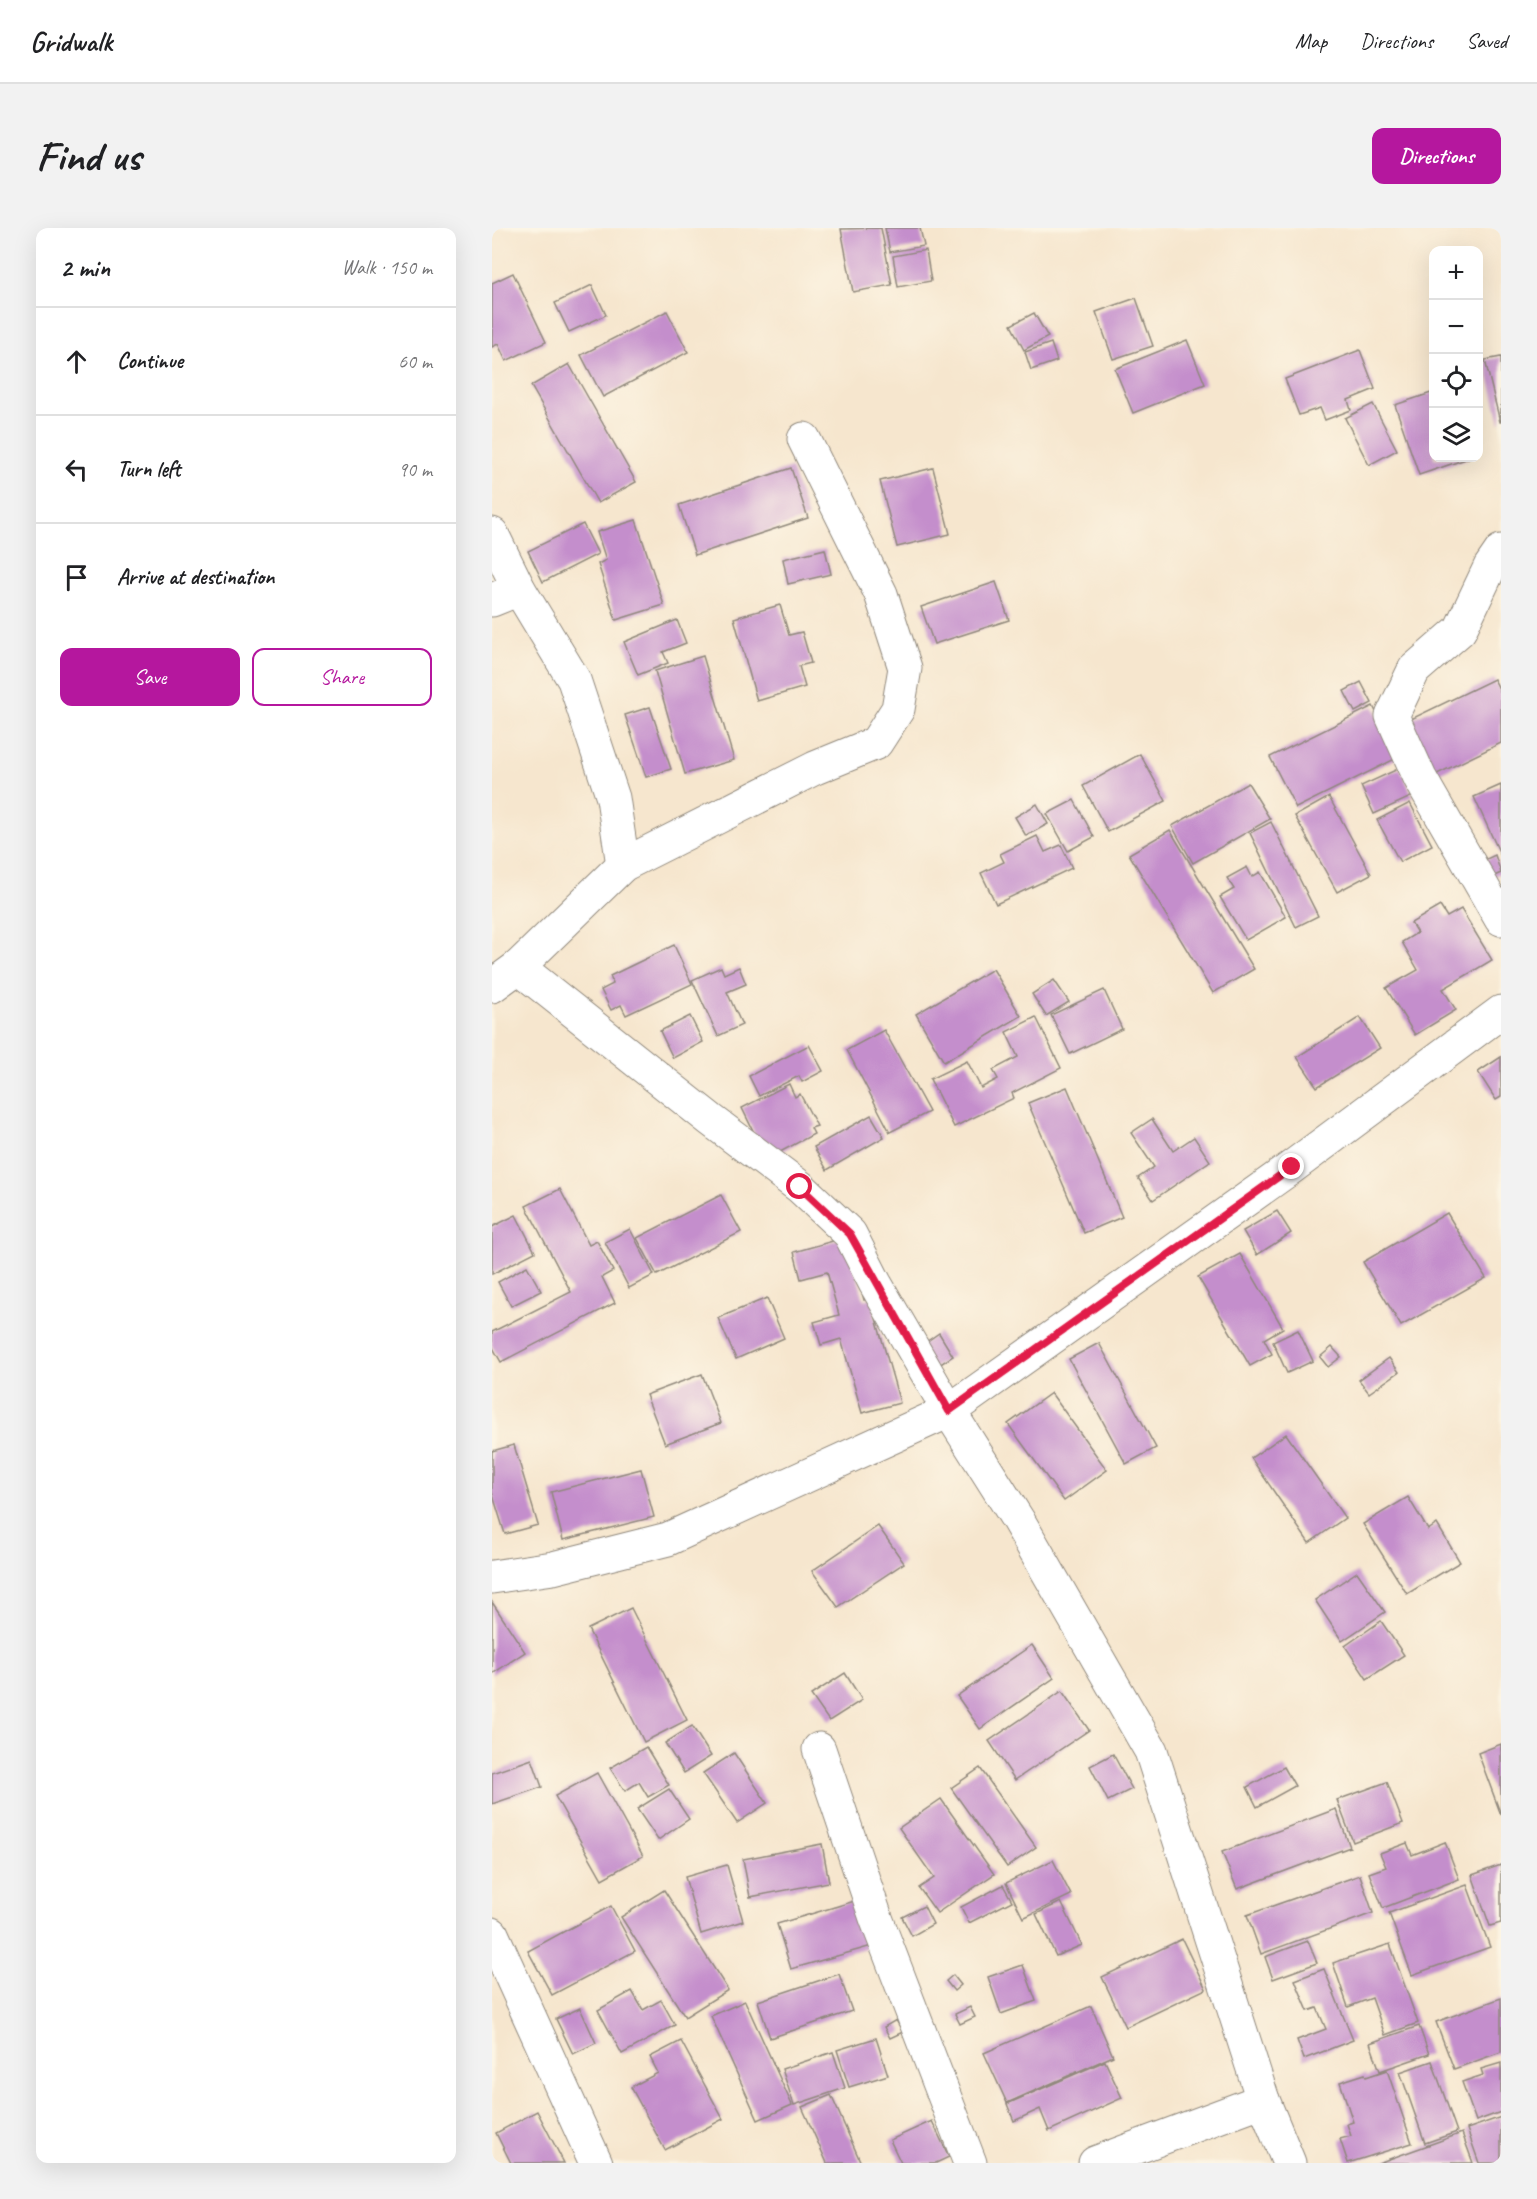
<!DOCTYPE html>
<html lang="en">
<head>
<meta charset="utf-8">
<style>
	:root { --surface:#fff; --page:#f2f2f2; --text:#202124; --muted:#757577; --line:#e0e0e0; --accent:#b5179e }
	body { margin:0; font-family:Caveat,sans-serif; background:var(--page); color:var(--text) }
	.controls { position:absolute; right:18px; top:18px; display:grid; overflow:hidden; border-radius:12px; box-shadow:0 6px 24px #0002 }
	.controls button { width:54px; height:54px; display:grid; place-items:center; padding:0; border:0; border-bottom:2px solid var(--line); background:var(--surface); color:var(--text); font:30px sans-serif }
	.stop { position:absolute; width:18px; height:18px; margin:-14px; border:4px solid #e11d48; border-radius:50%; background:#fff }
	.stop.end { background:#e11d48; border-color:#fff; box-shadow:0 2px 6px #0008 }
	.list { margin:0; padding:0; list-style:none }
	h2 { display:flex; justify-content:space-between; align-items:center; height:78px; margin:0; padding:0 24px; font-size:26px }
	h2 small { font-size:20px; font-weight:400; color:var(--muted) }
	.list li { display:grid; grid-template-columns:39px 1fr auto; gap:18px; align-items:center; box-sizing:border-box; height:108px; padding:0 24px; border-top:2px solid var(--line) }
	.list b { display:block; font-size:22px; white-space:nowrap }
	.list em { font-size:20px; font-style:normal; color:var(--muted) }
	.actions { display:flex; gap:12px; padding:18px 24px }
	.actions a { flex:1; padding:14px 0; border:2px solid var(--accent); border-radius:12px; text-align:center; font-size:21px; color:var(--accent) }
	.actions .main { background:var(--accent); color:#fff }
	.icon { flex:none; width:33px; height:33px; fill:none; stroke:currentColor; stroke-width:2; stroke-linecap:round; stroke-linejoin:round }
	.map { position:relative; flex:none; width:1009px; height:1935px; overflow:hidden; border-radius:12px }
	header { display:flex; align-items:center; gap:36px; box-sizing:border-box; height:84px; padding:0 30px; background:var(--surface); border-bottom:2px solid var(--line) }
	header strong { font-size:28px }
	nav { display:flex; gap:33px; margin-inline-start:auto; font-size:21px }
	.intro { display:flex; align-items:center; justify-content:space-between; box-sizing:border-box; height:144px; padding:0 36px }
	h1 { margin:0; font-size:42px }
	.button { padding:15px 27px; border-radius:12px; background:var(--accent); color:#fff; font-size:21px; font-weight:700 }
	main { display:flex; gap:36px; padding:0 36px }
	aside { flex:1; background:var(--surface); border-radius:12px; box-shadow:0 6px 24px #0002 }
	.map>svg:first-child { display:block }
	.building { fill:#c48ecc }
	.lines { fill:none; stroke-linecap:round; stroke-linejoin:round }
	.minor-casing { stroke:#90887c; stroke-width:35 }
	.minor { stroke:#fff; stroke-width:33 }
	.route { stroke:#e11d48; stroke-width:8 }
</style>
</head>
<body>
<header>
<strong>Gridwalk</strong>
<nav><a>Map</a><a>Directions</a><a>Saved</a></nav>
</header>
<div class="intro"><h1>Find us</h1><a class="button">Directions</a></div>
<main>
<aside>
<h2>2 min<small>Walk · 150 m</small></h2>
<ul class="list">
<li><svg class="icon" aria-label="ahead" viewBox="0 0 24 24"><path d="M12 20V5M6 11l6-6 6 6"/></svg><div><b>Continue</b></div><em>60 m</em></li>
<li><svg class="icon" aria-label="left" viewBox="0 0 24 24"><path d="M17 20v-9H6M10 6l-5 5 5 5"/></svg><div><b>Turn left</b></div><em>90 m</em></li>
<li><svg class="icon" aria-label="arrive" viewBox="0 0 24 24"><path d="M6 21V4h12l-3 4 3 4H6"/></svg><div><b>Arrive at destination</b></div></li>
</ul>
<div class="actions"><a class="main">Save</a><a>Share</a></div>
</aside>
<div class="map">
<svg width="1009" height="1935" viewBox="0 0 1009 1935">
	<rect width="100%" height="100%" fill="#fcf5e5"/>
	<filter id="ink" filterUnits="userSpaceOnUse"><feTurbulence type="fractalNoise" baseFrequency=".0167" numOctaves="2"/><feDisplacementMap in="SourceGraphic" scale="12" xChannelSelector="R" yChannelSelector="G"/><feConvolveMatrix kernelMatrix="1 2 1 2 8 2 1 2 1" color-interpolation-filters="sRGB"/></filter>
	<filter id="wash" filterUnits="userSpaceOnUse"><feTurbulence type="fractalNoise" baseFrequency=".008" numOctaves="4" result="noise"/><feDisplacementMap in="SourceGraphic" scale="24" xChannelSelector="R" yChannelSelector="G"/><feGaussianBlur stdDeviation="1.35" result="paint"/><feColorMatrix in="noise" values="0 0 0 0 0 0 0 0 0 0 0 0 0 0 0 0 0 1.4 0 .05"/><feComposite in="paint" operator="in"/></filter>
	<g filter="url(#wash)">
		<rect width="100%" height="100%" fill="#f6e6ce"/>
		<g id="blocks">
			<!-- building -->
			<g class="building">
				<path d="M389,0L400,57L361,64L349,1Z"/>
				<path d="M393,0H428L432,18L398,24Z"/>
				<path d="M434,22L439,53L406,59L401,28Z"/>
				<path d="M21,45L54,114L14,133L6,116L0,119V55Z"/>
				<path d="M100,57L114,87L77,104L63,75Z"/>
				<path d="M644,70L661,118L621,131L604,84Z"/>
				<path d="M175,83L196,124L111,169L89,127Z"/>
				<path d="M542,85L556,109L532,122L519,97Z"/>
				<path d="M695,112L713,156L641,185L623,141Z"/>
				<path d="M559,115L565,133L539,142L533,124Z"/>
				<path d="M868,122L883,161L856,172L859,182L833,192L828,180L807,187L793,151Z"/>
				<path d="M1009,129V194H1008L993,132Z"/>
				<path d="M77,136L144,254L106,275L39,158Z"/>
				<path d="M942,164V230H977L927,247L903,177Z"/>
				<path d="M881,176L905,222L877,237L853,190Z"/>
				<path d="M299,240L316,290L203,327L187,277Z"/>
				<path d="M441,240L458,306L405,319L388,253Z"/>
				<path d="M144,292L172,377L124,392L106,336L114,332L105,304Z"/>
				<path d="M91,296L106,326L51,354L36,323Z"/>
				<path d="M333,321L339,346L296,356L291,331Z"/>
				<path d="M504,354L517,392L442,416L429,379Z"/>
				<path d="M288,377L297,407L310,404L319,435L307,438L313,459L265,473L242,390Z"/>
				<path d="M185,392L194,415L171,424L176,435L146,447L132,414Z"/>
				<path d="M211,428L242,532L193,546L163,443Z"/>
				<path d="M1002,451L1009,465V515L941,548L915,493Z"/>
				<path d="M869,454L880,475L863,484L852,463Z"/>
				<path d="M881,478L907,529L804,580L778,529Z"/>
				<path d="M158,479L179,541L154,549L133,487Z"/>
				<path d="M648,526L674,573L616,604L591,558Z"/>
				<path d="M908,540L921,568L882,586L869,558Z"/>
				<path d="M756,555L778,591L701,635L680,598Z"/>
				<path d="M1009,557V628L982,569Z"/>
				<path d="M837,569L879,646L845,664L803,588Z"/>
				<path d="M582,572L602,609L576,623L555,586Z"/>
				<path d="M918,575L940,617L908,634L885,592Z"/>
				<path d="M545,576L556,596L534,608L523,589Z"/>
				<path d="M779,594L826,688L804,699L758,605Z"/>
				<path d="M678,602L762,741L721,765L637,626Z"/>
				<path d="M545,608L553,624L569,617L580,640L504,676L489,645L512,634L508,626Z"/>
				<path d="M1003,627L1009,645L998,650L990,633Z"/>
				<path d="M755,639L760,649L768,644L794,689L754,712L728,669L742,661L735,650Z"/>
				<path d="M948,678L955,689L969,681L1000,732L951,761L964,782L923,807L894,760L926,742L910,714L925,705L919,695Z"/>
				<path d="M182,717L200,756L134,787L129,777L119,782L109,762L121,756L118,748Z"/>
				<path d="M229,739L232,746L247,739L254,756L235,764L250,797L226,808L200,752Z"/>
				<path d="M501,741L529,788L452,834L424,786Z"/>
				<path d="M562,752L577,774L554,788L540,766Z"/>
				<path d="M612,762L630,801L578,826L559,787Z"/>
				<path d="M198,788L211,814L181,830L168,803Z"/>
				<path d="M544,789L569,840L520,865L522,870L462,899L438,851L475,833L489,860L506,851L501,842L526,829L514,804Z"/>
				<path d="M868,789L888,820L825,859L805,829Z"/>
				<path d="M392,802L437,884L398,904L355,822Z"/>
				<path d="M317,817L331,843L310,854L307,848L267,868L257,848Z"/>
				<path d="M1009,829V869L1004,872L986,844Z"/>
				<path d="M297,856L303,869L308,866L325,898L319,900L322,906L275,931L250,880Z"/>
				<path d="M575,859L630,989L592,1005L536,875Z"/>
				<path d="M379,887L392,909L335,942L322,919Z"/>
				<path d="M660,891L681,923L702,909L718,933L661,972L646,950L662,939L639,905Z"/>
				<path d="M68,961L97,1017L105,1013L121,1043L110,1049L123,1075L9,1134L0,1118V1104L79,1064L34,978Z"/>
				<path d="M229,967L249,1004L165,1047L145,1010Z"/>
				<path d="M785,983L799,1005L765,1027L751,1003Z"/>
				<path d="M955,985L994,1050L909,1098L871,1034Z"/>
				<path d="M24,987L43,1024L0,1046V999Z"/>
				<path d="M138,1001L162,1047L137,1060L113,1014Z"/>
				<path d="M355,1009L372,1072L385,1068L383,1087L408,1175L370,1185L349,1111L329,1117L322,1094L347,1087L335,1044L309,1051L302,1024Z"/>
				<path d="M748,1026L791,1100L772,1111L780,1126L758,1138L706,1049Z"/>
				<path d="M35,1038L49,1063L19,1078L6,1054Z"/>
				<path d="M275,1070L292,1110L244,1131L226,1090Z"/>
				<path d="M806,1102L821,1133L795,1145L781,1114Z"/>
				<path d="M447,1105L461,1128L441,1141L427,1119Z"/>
				<path d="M607,1115L664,1220L634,1236L577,1131Z"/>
				<path d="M840,1119L849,1129L836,1139L828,1129Z"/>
				<path d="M897,1130L907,1144L877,1165L867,1152Z"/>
				<path d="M210,1146L229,1195L173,1216L154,1167Z"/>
				<path d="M559,1165L615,1242L572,1273L516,1196Z"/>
				<path d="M794,1206L853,1290L817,1315L759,1230Z"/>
				<path d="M22,1217L46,1297L13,1306L0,1264V1223Z"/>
				<path d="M149,1241L162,1289L71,1312L59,1264Z"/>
				<path d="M916,1269L936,1302L945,1296L968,1334L915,1366L871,1296Z"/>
				<path d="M386,1298L412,1335L346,1379L320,1343Z"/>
				<path d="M865,1344L893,1384L850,1413L823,1372Z"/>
				<path d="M0,1374L33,1424L0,1446Z"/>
				<path d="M139,1380L195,1492L152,1514L96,1401Z"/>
				<path d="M889,1393L912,1427L875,1451L853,1418Z"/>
				<path d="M540,1417L562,1450L488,1501L465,1468Z"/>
				<path d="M353,1445L370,1472L337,1493L319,1467Z"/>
				<path d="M570,1463L597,1502L523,1552L497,1513Z"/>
				<path d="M200,1498L219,1528L192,1545L173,1515Z"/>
				<path d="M1009,1516V1587L986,1525Z"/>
				<path d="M154,1519L177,1557L156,1569L147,1554L133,1563L118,1540Z"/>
				<path d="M242,1525L275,1575L245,1595L211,1545Z"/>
				<path d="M621,1526L640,1561L616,1573L598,1538Z"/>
				<path d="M40,1531L50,1559L0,1576V1545Z"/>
				<path d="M792,1539L803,1558L765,1579L755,1559Z"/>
				<path d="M488,1540L544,1619L515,1639L459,1560Z"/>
				<path d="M105,1545L151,1628L110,1651L63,1568Z"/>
				<path d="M895,1554L911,1595L861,1614L845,1572Z"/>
				<path d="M177,1561L197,1591L166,1612L145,1581Z"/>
				<path d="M449,1571L502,1646L445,1685L427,1660L442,1650L407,1600Z"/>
				<path d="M844,1581L858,1619L745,1661L730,1624Z"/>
				<path d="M953,1614L967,1651L891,1680L877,1645L894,1639L888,1625L915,1615L920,1627Z"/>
				<path d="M330,1616L337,1654L258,1669L251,1631Z"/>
				<path d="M561,1632L579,1667L531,1690L514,1655Z"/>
				<path d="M235,1637L251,1693L209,1706L193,1649Z"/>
				<path d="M1009,1637V1695L998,1698L980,1647Z"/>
				<path d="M868,1647L881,1685L769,1726L755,1687Z"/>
				<path d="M511,1657L520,1673L477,1695L469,1679Z"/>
				<path d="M975,1657L998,1719L920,1747L897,1685Z"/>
				<path d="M172,1662L236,1762L193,1789L129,1689Z"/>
				<path d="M373,1670L387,1716L299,1741L285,1696Z"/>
				<path d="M569,1674L590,1717L564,1728L544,1686Z"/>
				<path d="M119,1678L143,1723L60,1767L36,1723Z"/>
				<path d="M432,1678L441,1696L420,1708L410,1689Z"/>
				<path d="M690,1711L714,1761L634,1799L610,1749Z"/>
				<path d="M816,1713L825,1735L781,1751L773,1729Z"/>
				<path d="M898,1716L926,1795L893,1807L880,1770L856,1779L841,1735Z"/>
				<path d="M531,1737L544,1773L509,1786L496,1749Z"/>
				<path d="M832,1741L861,1812L812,1831L805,1812L834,1801L825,1780L816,1783L803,1752Z"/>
				<path d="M347,1746L360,1783L278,1810L266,1773Z"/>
				<path d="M461,1747L469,1757L462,1763L454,1753Z"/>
				<path d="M140,1763L151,1782L169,1772L183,1797L130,1826L106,1782Z"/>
				<path d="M1009,1770V1824L962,1841L944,1794Z"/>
				<path d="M253,1773L300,1877L266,1892L219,1788Z"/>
				<path d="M599,1778L621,1828L515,1875L492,1825Z"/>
				<path d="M478,1779L483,1789L468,1796L463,1786Z"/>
				<path d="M88,1780L104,1815L81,1826L64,1791Z"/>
				<path d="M404,1792L411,1804L398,1810L392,1799Z"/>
				<path d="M927,1798L937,1826L888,1843L878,1815Z"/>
				<path d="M384,1810L396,1847L357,1859L345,1822Z"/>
				<path d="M189,1813L231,1891L173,1922L139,1859L166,1845L158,1829Z"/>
				<path d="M341,1824L353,1860L302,1877L290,1841Z"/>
				<path d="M613,1833L630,1870L557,1903L548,1881L522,1893L515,1876Z"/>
				<path d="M940,1833L965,1904L933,1915L908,1844Z"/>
				<path d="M1009,1835V1884L984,1893L970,1854L991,1847L989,1841Z"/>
				<path d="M895,1842L920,1915L856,1935L848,1911L859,1908L855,1896L861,1894L848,1854L873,1846L874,1849Z"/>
				<path d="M339,1867L369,1935H335L310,1879Z"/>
				<path d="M45,1883L72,1935H19L4,1905Z"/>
				<path d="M1009,1889V1935H987L975,1901Z"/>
				<path d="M440,1893L457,1929L444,1935H409L398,1912Z"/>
				<path d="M970,1905L981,1935H886Z"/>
			</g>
		</g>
	</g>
	<g filter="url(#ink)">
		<use href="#blocks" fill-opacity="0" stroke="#90887c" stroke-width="1.5"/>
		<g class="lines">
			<!-- minor casing -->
			<g class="minor-casing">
				<g id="minor">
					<path d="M0,306L27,361L82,452L121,570L131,637"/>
					<path d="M1009,323L998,339L968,402L922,442L900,488L928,550L1009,691"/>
					<path d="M0,372L27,361"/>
					<path d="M26,739L219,892L308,959L358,1006L383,1055L457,1183L526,1292L659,1523L771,1872L797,1935"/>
					<path d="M0,758L26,739L131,637L323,540L384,515L406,481L413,440L389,366L312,211"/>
					<path d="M0,1349L61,1340L176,1311L457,1183L800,939L1009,784"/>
					<path d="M327,1521L384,1690L478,1935"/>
					<path d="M0,1706L104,1935"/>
					<path d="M603,1935L771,1872"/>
				</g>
			</g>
			<!-- minor -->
			<use href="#minor" class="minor"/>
		</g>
	</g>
	<g class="lines" filter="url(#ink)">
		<!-- route -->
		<path class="route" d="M308,959L358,1006L457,1183L800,939"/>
	</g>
</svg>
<div class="controls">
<button>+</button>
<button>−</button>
<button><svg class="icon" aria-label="locate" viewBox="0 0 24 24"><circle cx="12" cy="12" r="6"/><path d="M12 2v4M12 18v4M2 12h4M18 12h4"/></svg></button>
<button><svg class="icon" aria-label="layers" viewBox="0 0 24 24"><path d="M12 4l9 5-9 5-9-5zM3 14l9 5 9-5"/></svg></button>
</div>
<div class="stop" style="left:308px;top:959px"></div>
<div class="stop end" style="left:800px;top:939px"></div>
</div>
</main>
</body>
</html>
